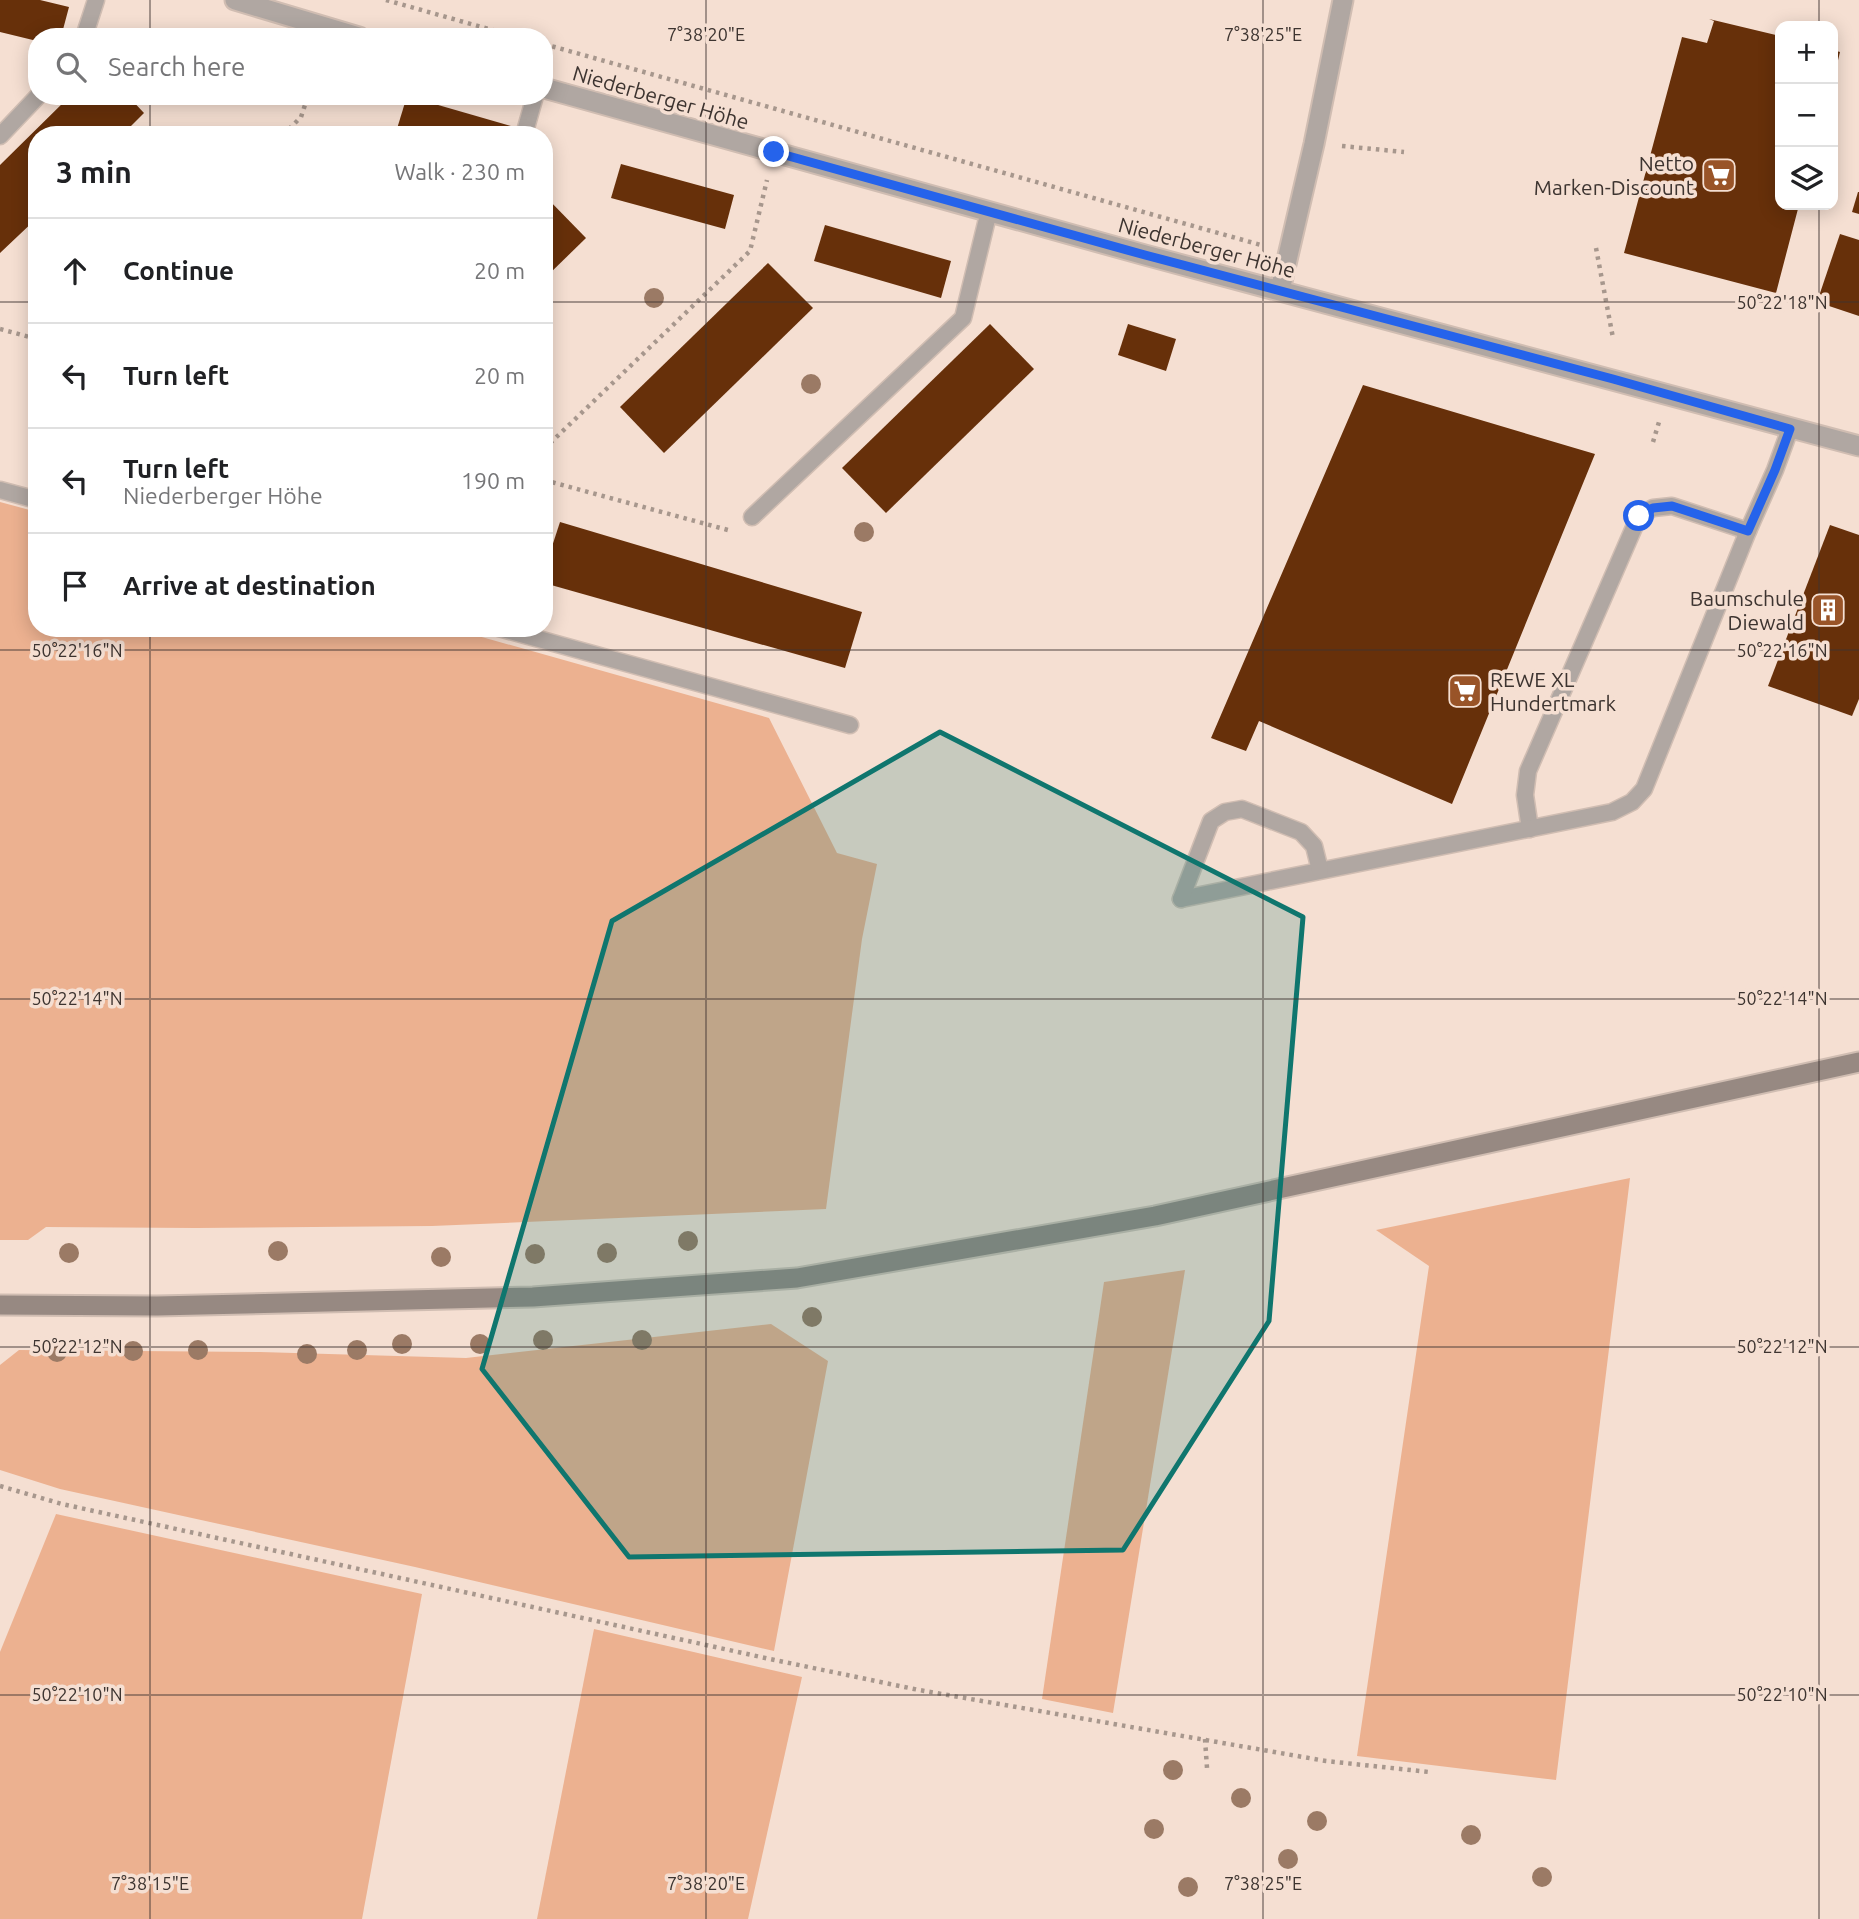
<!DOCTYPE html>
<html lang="en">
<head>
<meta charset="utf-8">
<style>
	:root { --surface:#fff; --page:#f2f2f2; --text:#202124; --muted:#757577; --line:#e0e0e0 }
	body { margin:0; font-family:Ubuntu,sans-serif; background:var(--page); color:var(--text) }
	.controls { position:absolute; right:21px; top:21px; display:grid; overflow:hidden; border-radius:14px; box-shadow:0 4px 18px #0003 }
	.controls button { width:63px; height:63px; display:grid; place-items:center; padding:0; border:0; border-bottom:2px solid var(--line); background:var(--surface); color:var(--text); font:35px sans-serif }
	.stop { position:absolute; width:21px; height:21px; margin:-16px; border:5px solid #2563eb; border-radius:50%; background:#fff }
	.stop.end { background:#2563eb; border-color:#fff; box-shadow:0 2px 7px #0008 }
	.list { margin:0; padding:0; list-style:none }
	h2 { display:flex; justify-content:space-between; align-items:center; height:91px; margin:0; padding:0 28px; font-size:30px }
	h2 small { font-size:23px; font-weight:400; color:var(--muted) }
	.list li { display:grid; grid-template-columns:46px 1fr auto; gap:21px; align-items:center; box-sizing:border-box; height:105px; padding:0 28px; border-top:2px solid var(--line) }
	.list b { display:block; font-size:26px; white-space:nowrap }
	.list p { margin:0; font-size:23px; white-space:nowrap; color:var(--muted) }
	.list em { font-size:23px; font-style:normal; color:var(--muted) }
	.icon { flex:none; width:38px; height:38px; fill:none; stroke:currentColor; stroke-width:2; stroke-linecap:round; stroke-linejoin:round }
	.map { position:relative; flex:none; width:1859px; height:1919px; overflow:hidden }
	.search { position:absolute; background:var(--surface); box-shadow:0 4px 18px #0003; left:28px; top:28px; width:525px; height:77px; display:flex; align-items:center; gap:18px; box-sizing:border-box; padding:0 24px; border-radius:28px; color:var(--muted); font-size:26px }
	.panel { position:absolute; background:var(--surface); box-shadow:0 4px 18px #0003; left:28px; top:126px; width:525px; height:511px; border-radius:28px }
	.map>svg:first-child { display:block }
	.green { fill:#ecb190 }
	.building { fill:#67300a }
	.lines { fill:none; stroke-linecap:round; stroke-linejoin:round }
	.service-casing { stroke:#d0bdb2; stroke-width:19 }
	.minor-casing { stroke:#d0bdb2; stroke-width:23 }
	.tertiary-casing { stroke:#d0bdb2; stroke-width:23 }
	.secondary-casing { stroke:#d0bdb2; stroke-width:23 }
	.path { stroke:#a7978d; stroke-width:4.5; stroke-dasharray:3.5 5; stroke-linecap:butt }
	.service { stroke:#b0a7a2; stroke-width:16 }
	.minor { stroke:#b0a7a2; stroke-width:19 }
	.tertiary { stroke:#b0a7a2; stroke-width:19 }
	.secondary { stroke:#978982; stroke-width:19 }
	.tree { fill:#9b7a65 }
	.route { stroke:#2563eb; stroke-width:9 }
	.marked { fill:#0f766e; fill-opacity:0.2; stroke:#0f766e; stroke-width:5; stroke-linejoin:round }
	.ticks { fill:none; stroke:#3d3430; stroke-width:2; stroke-opacity:0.45 }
	.labels { text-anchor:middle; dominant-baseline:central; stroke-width:7; stroke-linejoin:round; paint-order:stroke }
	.street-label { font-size:21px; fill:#3d3430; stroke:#f5dfd2 }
	.poi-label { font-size:21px; fill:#3d3430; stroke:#f5dfd2; text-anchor:end }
	.ticks-label { font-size:18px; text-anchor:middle; fill:#3d3430; stroke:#f5dfd2; stroke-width:7; stroke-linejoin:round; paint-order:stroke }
</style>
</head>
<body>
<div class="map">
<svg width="1859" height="1919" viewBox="0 0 1859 1919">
	<rect width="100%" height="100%" fill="#f5dfd2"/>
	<!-- green -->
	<g class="green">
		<path d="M0,502L37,512V628H450L769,718L837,853L877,864L862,939L826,1209L432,1226L196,1228L46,1227L28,1240H0Z"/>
		<path d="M1630,1178L1556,1780L1357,1756L1429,1266L1376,1230Z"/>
		<path d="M1185,1270L1113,1713L1042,1699L1104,1282Z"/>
		<path d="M771,1324L828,1361L774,1651L415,1567L60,1489L0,1470V1365L19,1350L260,1352L466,1358Z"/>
		<path d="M56,1514L422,1594L362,1919H0V1652Z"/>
		<path d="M594,1629L802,1677L748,1919H537Z"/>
	</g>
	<!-- building -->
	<g class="building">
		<path d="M0,0H40L69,7L61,37H37V41L0,32Z"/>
		<path d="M1709,19L1780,36V205H1799L1776,293L1624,253L1682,37L1707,43L1714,21Z"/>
		<path d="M1833,50L1840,52L1834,77H1833Z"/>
		<path d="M70,96H128L144,113L122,135H37V218L0,253V165Z"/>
		<path d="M407,96L511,126L508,135H405L396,132Z"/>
		<path d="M621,164L734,195L725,229L611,198Z"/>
		<path d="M1858,192H1859V214L1852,212Z"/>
		<path d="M544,195L586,238L544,279Z"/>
		<path d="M825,225L951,261L941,298L814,261Z"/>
		<path d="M1840,234L1859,240V316L1817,302Z"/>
		<path d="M768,263L813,308L664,453L620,407Z"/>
		<path d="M990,324L1034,369L886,513L842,468Z"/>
		<path d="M1128,324L1176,339L1166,371L1118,355Z"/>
		<path d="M1363,385L1595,454L1452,804L1259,721L1246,751L1211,738Z"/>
		<path d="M560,522L862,612L845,668L544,583V571Z"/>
		<path d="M1830,525L1859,535V699L1852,716L1768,686Z"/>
	</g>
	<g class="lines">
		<!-- service casing -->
		<g class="service-casing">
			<g id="service">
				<path d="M84,37L96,0"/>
				<path d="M524,135L535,96"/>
				<path d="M0,136L38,96"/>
				<path d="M0,490L37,500"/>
				<path d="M752,517L963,318L989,211"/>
				<path d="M499,628L850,725"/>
				<path d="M1530,829L1525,795L1528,771L1639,516L1653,508L1672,506L1748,531"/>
				<path d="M1181,899L1612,812L1632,802L1644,789L1748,531L1775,470L1790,429"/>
				<path d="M1181,899L1211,821L1225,812L1242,809L1301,832L1314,846L1320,870"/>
			</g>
		</g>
		<!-- minor casing -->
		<g class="minor-casing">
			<path id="minor" d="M1280,290L1314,144L1343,0"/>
		</g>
		<!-- tertiary casing -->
		<g class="tertiary-casing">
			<g id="tertiary">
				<path d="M235,0L359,37"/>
				<path d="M544,88L1145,255L1859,446"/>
			</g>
		</g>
		<!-- secondary casing -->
		<g class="secondary-casing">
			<path id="secondary" d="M0,1305L157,1306L533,1297L797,1278L1155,1216L1859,1062"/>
		</g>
		<!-- path -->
		<g class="path">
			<path d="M386,0L517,37"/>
			<path d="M544,44L1261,245"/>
			<path d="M283,135L301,117L308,96"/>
			<path d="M1342,146L1404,152"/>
			<path d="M1596,248L1613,338"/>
			<path d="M0,329L37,339"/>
			<path d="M1653,442L1659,422"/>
			<path d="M544,449L750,251L767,180"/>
			<path d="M544,480L728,530"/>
			<path d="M0,1486L62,1504L770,1659L919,1690L1326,1761L1429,1772"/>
			<path d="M1205,1739L1207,1768"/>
		</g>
		<!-- service -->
		<use href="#service" class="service"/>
		<!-- minor -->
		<use href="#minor" class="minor"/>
		<!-- tertiary -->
		<use href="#tertiary" class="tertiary"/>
		<!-- secondary -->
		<use href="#secondary" class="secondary"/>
	</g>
	<!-- trees -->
	<g class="tree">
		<circle cx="654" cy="298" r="10"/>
		<circle cx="811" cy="384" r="10"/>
		<circle cx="864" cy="532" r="10"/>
		<circle cx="688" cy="1241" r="10"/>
		<circle cx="278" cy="1251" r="10"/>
		<circle cx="69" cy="1253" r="10"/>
		<circle cx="607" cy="1253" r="10"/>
		<circle cx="535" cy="1254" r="10"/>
		<circle cx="441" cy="1257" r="10"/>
		<circle cx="812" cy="1317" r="10"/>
		<circle cx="543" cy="1340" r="10"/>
		<circle cx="642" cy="1340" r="10"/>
		<circle cx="402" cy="1344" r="10"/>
		<circle cx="480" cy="1344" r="10"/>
		<circle cx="198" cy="1350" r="10"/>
		<circle cx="357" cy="1350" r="10"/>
		<circle cx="133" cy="1351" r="10"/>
		<circle cx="57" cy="1352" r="10"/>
		<circle cx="307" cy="1354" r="10"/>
		<circle cx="1173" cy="1770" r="10"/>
		<circle cx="1241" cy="1798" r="10"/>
		<circle cx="1317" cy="1821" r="10"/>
		<circle cx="1154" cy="1829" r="10"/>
		<circle cx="1471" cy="1835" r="10"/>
		<circle cx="1288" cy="1859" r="10"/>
		<circle cx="1542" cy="1877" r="10"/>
		<circle cx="1188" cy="1887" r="10"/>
	</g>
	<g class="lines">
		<!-- route -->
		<path class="route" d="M774,152L1145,255L1613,379L1790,429L1775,470L1748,531L1672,506L1653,508L1639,516"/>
	</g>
	<!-- marked area -->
	<path class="marked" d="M940,732L1303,917L1269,1321L1123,1550L629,1557L482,1369L612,921Z"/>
	<!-- ticks -->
	<path class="ticks" d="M150,0V37M706,0V1919M1263,0V1919M1819,0V26M150,96V135M1819,205V1919M0,302H37M544,302H1859M150,628V1919M0,650H1859M0,999H1859M0,1347H1859M0,1695H1859"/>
	<!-- icons -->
	<defs>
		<g id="supermarket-square" transform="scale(1.75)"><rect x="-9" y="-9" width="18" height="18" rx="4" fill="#995428" stroke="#f5dfd2"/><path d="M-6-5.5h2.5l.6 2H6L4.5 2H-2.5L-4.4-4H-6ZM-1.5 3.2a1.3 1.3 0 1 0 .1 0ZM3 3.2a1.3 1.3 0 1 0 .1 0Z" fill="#fff"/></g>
		<g id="building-square" transform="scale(1.75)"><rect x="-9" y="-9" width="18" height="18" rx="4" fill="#995428" stroke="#f5dfd2"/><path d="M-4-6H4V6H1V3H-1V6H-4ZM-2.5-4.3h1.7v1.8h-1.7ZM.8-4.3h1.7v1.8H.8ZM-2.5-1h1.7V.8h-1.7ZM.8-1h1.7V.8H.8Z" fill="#fff"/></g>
	</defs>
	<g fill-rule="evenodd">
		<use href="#supermarket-square" x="1719" y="175"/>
		<use href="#building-square" x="1828" y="610"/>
		<use href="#supermarket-square" x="1465" y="691"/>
	</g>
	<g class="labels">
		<!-- street labels -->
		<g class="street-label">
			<text transform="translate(661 97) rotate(16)">Niederberger Höhe</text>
			<text transform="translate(1207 247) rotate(15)">Niederberger Höhe</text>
		</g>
		<!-- poi labels -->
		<g class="poi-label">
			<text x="1694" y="163">Netto<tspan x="1694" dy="24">Marken-Discount</tspan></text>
			<text x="1804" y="598">Baumschule<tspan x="1804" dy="24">Diewald</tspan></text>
			<text x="1490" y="679" text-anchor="start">REWE XL<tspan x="1490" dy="24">Hundertmark</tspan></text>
		</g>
	</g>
	<g class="ticks-label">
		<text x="706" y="41">7°38'20"E</text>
		<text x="1263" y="41">7°38'25"E</text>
		<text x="1782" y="309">50°22'18"N</text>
		<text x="77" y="657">50°22'16"N</text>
		<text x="1782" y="657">50°22'16"N</text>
		<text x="77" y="1005">50°22'14"N</text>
		<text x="1782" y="1005">50°22'14"N</text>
		<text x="77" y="1353">50°22'12"N</text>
		<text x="1782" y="1353">50°22'12"N</text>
		<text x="77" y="1701">50°22'10"N</text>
		<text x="1782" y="1701">50°22'10"N</text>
		<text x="150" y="1890">7°38'15"E</text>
		<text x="706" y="1890">7°38'20"E</text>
		<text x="1263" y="1890">7°38'25"E</text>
	</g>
</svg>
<div class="controls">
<button>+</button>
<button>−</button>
<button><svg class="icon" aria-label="layers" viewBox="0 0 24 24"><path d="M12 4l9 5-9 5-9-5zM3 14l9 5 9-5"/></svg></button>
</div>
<div class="stop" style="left:1639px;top:516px"></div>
<div class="stop end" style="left:774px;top:152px"></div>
<div class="search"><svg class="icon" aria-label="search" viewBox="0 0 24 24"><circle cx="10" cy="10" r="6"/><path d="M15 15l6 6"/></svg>Search here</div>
<section class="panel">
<h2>3 min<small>Walk · 230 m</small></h2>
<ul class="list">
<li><svg class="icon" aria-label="ahead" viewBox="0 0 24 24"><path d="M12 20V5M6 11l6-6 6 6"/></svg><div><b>Continue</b></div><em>20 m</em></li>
<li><svg class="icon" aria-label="left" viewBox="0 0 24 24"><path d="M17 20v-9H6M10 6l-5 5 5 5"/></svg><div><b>Turn left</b></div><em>20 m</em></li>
<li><svg class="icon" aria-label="left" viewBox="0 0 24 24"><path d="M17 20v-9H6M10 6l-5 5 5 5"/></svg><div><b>Turn left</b><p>Niederberger Höhe</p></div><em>190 m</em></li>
<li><svg class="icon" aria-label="arrive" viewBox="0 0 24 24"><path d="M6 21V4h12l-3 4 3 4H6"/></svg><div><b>Arrive at destination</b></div></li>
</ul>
</section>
</div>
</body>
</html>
